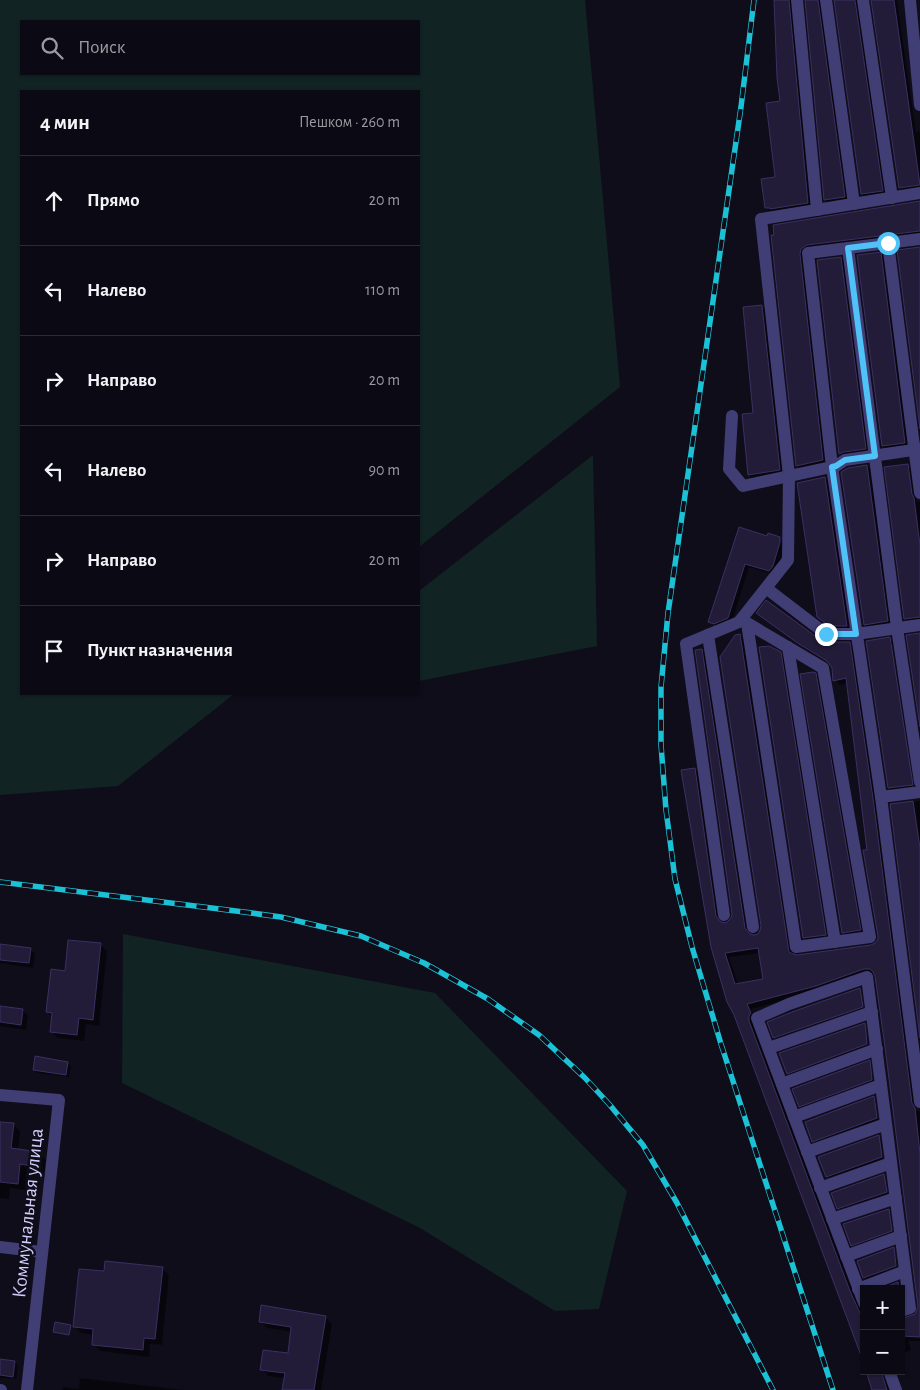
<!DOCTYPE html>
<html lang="ru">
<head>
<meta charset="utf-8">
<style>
	:root { --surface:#0b0a14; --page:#14131d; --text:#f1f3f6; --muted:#9a9aa0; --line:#2b2b34 }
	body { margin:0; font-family:"Alegreya Sans",sans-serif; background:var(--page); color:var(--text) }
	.controls { position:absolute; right:15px; bottom:15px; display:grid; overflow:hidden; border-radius:0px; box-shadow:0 1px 4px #0004 }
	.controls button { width:45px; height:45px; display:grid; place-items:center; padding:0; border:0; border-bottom:1px solid var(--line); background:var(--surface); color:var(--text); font:25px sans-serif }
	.stop { position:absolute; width:15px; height:15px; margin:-11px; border:4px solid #4fc3f7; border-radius:50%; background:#fff }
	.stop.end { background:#4fc3f7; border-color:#fff; box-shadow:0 1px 5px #0008 }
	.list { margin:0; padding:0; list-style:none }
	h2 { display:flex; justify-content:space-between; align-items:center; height:65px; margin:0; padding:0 20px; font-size:21px }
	h2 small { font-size:16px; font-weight:400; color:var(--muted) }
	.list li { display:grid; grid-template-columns:32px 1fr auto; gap:15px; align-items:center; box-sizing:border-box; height:90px; padding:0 20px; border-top:1px solid var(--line) }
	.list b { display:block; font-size:19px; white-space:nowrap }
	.list em { font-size:16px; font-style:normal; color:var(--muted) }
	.icon { flex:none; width:28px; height:28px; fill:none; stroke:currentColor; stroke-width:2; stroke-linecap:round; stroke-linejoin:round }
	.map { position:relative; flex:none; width:920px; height:1390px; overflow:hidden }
	.search { position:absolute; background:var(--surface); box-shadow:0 1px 4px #0004; left:20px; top:20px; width:400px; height:55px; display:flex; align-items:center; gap:12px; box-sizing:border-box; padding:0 18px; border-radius:0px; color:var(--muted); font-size:19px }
	.panel { position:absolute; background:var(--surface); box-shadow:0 1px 4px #0004; left:20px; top:90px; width:400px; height:605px; border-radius:0px }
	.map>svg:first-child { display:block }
	.green { fill:#112323; fill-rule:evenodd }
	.shadow { fill:#0007; fill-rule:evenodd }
	.building { fill:#221c39; stroke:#3b3062; fill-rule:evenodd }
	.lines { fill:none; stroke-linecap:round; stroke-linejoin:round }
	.minor { stroke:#403e74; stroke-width:12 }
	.rail-casing { stroke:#1bc2d6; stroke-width:5.5 }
	.rail { stroke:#0f0d1a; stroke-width:4; stroke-dasharray:11; stroke-linecap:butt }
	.route { stroke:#4fc3f7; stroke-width:6 }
	.labels { text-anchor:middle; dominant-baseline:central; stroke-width:5; stroke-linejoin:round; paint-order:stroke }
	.street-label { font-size:20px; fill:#d2cdf9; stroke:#0f0d1a }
</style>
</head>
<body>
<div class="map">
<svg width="920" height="1390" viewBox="0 0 920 1390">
	<rect width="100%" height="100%" fill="#0f0d1a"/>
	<!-- green -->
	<g class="green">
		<path d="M0,0H585L620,387L419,547V91H21V694H234L118,786L0,795ZM21,21H419V74H21Z"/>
		<path d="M593,455L597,646L419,681V591Z"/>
		<path d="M123,934L435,993L627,1191L599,1309L555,1311L420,1228L122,1083Z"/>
	</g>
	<!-- shadow -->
	<g class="shadow">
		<path d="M776,0H796L812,208L771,213L766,208L777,178L781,102Z"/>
		<path d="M806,0H825L849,202L830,205L825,200Z"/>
		<path d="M835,0H862L887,195L867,199L862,194Z"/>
		<path d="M872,0H897L916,132L920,131V191L905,193L900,188Z"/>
		<path d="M920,202V236L812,249L827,465L802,470L797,466L772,236Z"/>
		<path d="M881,253L887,260L912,449L890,453L883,446Z"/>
		<path d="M841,258L847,265L872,455L847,461L840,454L818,261Z"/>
		<path d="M762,307L769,313L786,476L756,482L749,475L743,415L755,414Z"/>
		<path d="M908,465L912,470L917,502H920V622L910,623L905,618Z"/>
		<path d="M867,466L874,473L894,628L872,631L865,624Z"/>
		<path d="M825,478L832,485L853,632H837L818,616Z"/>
		<path d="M740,529L768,538H779L784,542V547L777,570L773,574L749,567L732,622L719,627L714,625L710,621Z"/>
		<path d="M758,613L821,642L849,643L854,648L877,804L916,1109L917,1111H920V1341H908L911,1350L901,1354V1320L914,1317L919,1307L875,974H870L821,991L751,1009L755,1018L754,1027L860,1311L864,1312V1361L712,947L695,769L700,774L720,922L726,924L732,919L733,914L702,650L706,655L750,936H755L762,931L740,635L745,640L793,956L871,946L879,940L847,683L839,685L835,680L833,668L831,664L805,649ZM852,677L837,681V678ZM761,953L765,980L738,984L729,957Z"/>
		<path d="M890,639L897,646L919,791L896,794L889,787ZM890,645H893L915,791H912Z"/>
		<path d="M780,655L825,941H828L782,656L787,660L832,941L811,944L804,937Z"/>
		<path d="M815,674L822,681L867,937L850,939L843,932Z"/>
		<path d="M920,801V1028L891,805Z"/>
		<path d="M100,944L107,951L99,1026L86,1024L84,1041L58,1038L52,1032L53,1018L47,1012L66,972Z"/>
		<path d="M0,946L30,949L35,954L33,968L0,963Z"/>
		<path d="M860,989L863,1008L775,1038L774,1037Z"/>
		<path d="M0,1007L23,1011L28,1015L26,1030L0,1026Z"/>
		<path d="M864,1025L868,1045L789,1074L788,1073Z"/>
		<path d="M869,1062L873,1081L801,1107L800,1106Z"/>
		<path d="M67,1063L71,1066L69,1077L37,1073L34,1070Z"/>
		<path d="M874,1098L878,1120L814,1142L813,1141Z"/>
		<path d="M0,1123L13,1124L20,1131L18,1150L39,1153L46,1160L44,1173L27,1170L25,1190L10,1188L9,1199L0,1198Z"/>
		<path d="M879,1136L883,1159L828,1178L827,1177Z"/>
		<path d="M884,1175L887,1194L840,1209L838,1208Z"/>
		<path d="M889,1210L892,1232L853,1246L852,1245Z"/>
		<path d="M894,1249L897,1267L866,1279L858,1261Z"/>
		<path d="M162,1268L169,1275L162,1345L150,1344L149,1357L100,1351L93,1344L94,1335L81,1333L74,1326L105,1273Z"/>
		<path d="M898,1284L903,1288L905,1307L901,1310V1289H885Z"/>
		<path d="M325,1317L332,1324L321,1390H283L285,1378L268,1376L262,1369L289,1355L292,1332L267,1328L260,1321Z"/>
		<path d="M0,1360L15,1362L18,1365L16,1379L0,1378Z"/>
		<path d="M868,1371H884L890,1390H874Z"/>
		<path d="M80,1378L184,1390H62L63,1387L79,1389Z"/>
	</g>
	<!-- building -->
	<g class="building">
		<path d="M774,0H789L808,203L770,209V208H765L761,179L775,177L766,103L780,101L777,78Z"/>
		<path d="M805,0H818L845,197L824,200Z"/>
		<path d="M834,0H855L883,191L861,194Z"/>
		<path d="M871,0H894L920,185L899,188Z"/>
		<path d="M920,201V231L807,245L801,249L800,254L823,460L796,466L771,235H774L773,225Z"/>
		<path d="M920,247V429L897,250Z"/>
		<path d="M881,252L905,443L882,446L857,255Z"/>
		<path d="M841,257L866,449L844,452L839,454L817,260Z"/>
		<path d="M762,305L780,470L748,475L742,414L753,413L743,307Z"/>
		<path d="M908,464L912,494L914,498L920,545V617L904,619L884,467Z"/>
		<path d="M867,465L888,621L864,625L841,472L848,468Z"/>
		<path d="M825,477L847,626H829L817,617L797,483Z"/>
		<path d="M739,527L767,536L768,533L780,537V542L773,566L769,571L745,564L728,618L714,624L708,622Z"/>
		<path d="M766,600L822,641L826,642H850L873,798L912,1103L915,1108L920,1153V1337L901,1336V1319L915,1314L918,1307L885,1047L875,976L873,972L870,969H864L816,986L747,1004L751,1013L749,1016V1021L850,1291L864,1322V1361H863L734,1015L727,1002L711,947L681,770L695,768L716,916L721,922L726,923L731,918L732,914L695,650L702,649L745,928L750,934L754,935L758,934L760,930L761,926L720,657L735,635L740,634L789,952L793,954L797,955L871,945L875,943L878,939V936L863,850H867L846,678L833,681L832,668L827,661L799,644L756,613ZM758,948L763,979L735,984L725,953Z"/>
		<path d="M920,633V727L906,635Z"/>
		<path d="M890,637L913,785L888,788L866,641Z"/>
		<path d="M769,646L781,652L826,935L803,938L759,647Z"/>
		<path d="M813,672L816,673L861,930L842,933L800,674Z"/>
		<path d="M913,801L920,848V1038L890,804Z"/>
		<path d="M68,940L101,943L93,1020L79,1018L77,1035L50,1032L52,1013L46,1012L51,969L65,971Z"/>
		<path d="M0,944L31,948L29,963L0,960Z"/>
		<path d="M860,988L863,1007L773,1038L767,1022L792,1012Z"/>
		<path d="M0,1006L23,1009L21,1025L0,1022Z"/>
		<path d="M865,1023L867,1044L787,1074L779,1053Z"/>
		<path d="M35,1056L68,1062L66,1075L33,1070Z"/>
		<path d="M870,1060L872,1080L799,1107L792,1089Z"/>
		<path d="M874,1096L877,1118L812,1142L805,1122Z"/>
		<path d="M0,1122L14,1123L11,1148L39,1152L37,1167L20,1164L18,1184L0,1182Z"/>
		<path d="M879,1135L882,1157L826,1177L818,1157Z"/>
		<path d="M884,1174L887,1192L837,1209L831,1193Z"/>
		<path d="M889,1209L892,1231L851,1246L843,1224Z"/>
		<path d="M894,1247L896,1266L863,1278L857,1261Z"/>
		<path d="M105,1261L163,1267L155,1339L144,1338L143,1350L92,1345L93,1329L73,1327L79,1269L104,1271Z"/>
		<path d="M898,1282L899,1289H881Z"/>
		<path d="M261,1305L326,1316L314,1390H282L285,1373L260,1370L263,1350L288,1353L291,1327L259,1322Z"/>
		<path d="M55,1322L71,1325L69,1335L53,1332Z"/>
		<path d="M0,1359L15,1361L13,1377L0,1375Z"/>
		<path d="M866,1371H881L887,1390H872Z"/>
	</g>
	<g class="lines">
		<!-- minor -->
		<g class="minor">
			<path d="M797,0L817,210"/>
			<path d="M826,0L854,204"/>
			<path d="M863,0L892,198"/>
			<path d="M910,0L920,105"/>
			<path d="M920,239L808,253L832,467L881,797L920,1102"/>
			<path d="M888,243L920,493"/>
			<path d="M848,248L897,628L920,782"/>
			<path d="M732,416L729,469L743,486L836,466L845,460L920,449"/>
			<path d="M766,588L826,634H856L920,625"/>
			<path d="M741,620L747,623L823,668L870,937L796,947L747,623"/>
			<path d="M708,635L753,927"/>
			<path d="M788,647L835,942"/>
			<path d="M881,797L920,792"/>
			<path d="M724,915L686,644L739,622L788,560L789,476L761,219L920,193"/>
			<path d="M769,1048L872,1012"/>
			<path d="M782,1084L877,1049"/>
			<path d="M0,1095L59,1100L27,1390"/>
			<path d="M794,1117L881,1085"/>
			<path d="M807,1152L886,1124"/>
			<path d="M820,1188L891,1163"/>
			<path d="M832,1219L896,1198"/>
			<path d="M0,1247L42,1252"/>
			<path d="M846,1256L901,1236"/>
			<path d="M858,1289L905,1271"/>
			<path d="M864,1303L757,1018L789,1004L867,977L910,1308L901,1311"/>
			<path d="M889,1371L896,1390"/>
			<path d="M0,1390H1"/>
		</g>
		<!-- rail casing -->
		<g class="rail-casing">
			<g id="rail">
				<path d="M754,0L741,107L668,613L661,687V745L666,810L675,879L692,947L721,1044L833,1390"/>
				<path d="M0,882L244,912L281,917L361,936L424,963L488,999L539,1035L585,1078L609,1104L643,1145L677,1203L773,1390"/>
			</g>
		</g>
		<!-- rail -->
		<use href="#rail" class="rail"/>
	</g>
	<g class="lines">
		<!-- route -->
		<path class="route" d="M826,634H856L832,467L836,466L845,460L875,456L848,248L888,243"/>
	</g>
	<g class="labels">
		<!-- street labels -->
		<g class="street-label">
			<text transform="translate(28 1213) rotate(-84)">Коммунальная улица</text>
		</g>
	</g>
</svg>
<div class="controls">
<button>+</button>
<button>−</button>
</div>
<div class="stop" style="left:888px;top:243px"></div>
<div class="stop end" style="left:826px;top:634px"></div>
<div class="search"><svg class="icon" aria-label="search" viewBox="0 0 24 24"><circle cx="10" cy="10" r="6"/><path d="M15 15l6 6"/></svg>Поиск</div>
<section class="panel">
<h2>4 мин<small>Пешком · 260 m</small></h2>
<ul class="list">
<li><svg class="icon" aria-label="ahead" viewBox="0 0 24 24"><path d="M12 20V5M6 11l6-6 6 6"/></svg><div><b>Прямо</b></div><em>20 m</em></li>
<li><svg class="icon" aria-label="left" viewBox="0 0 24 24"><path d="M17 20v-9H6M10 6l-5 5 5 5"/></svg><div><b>Налево</b></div><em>110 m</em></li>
<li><svg class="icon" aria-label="right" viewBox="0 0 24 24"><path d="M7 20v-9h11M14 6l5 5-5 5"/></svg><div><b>Направо</b></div><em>20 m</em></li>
<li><svg class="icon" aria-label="left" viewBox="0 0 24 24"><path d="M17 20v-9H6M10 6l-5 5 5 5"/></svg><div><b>Налево</b></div><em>90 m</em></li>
<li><svg class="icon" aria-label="right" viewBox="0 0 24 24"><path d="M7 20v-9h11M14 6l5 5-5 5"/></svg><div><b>Направо</b></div><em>20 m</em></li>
<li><svg class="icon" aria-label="arrive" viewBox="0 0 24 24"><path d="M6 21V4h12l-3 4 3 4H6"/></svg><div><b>Пункт назначения</b></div></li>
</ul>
</section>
</div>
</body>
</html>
